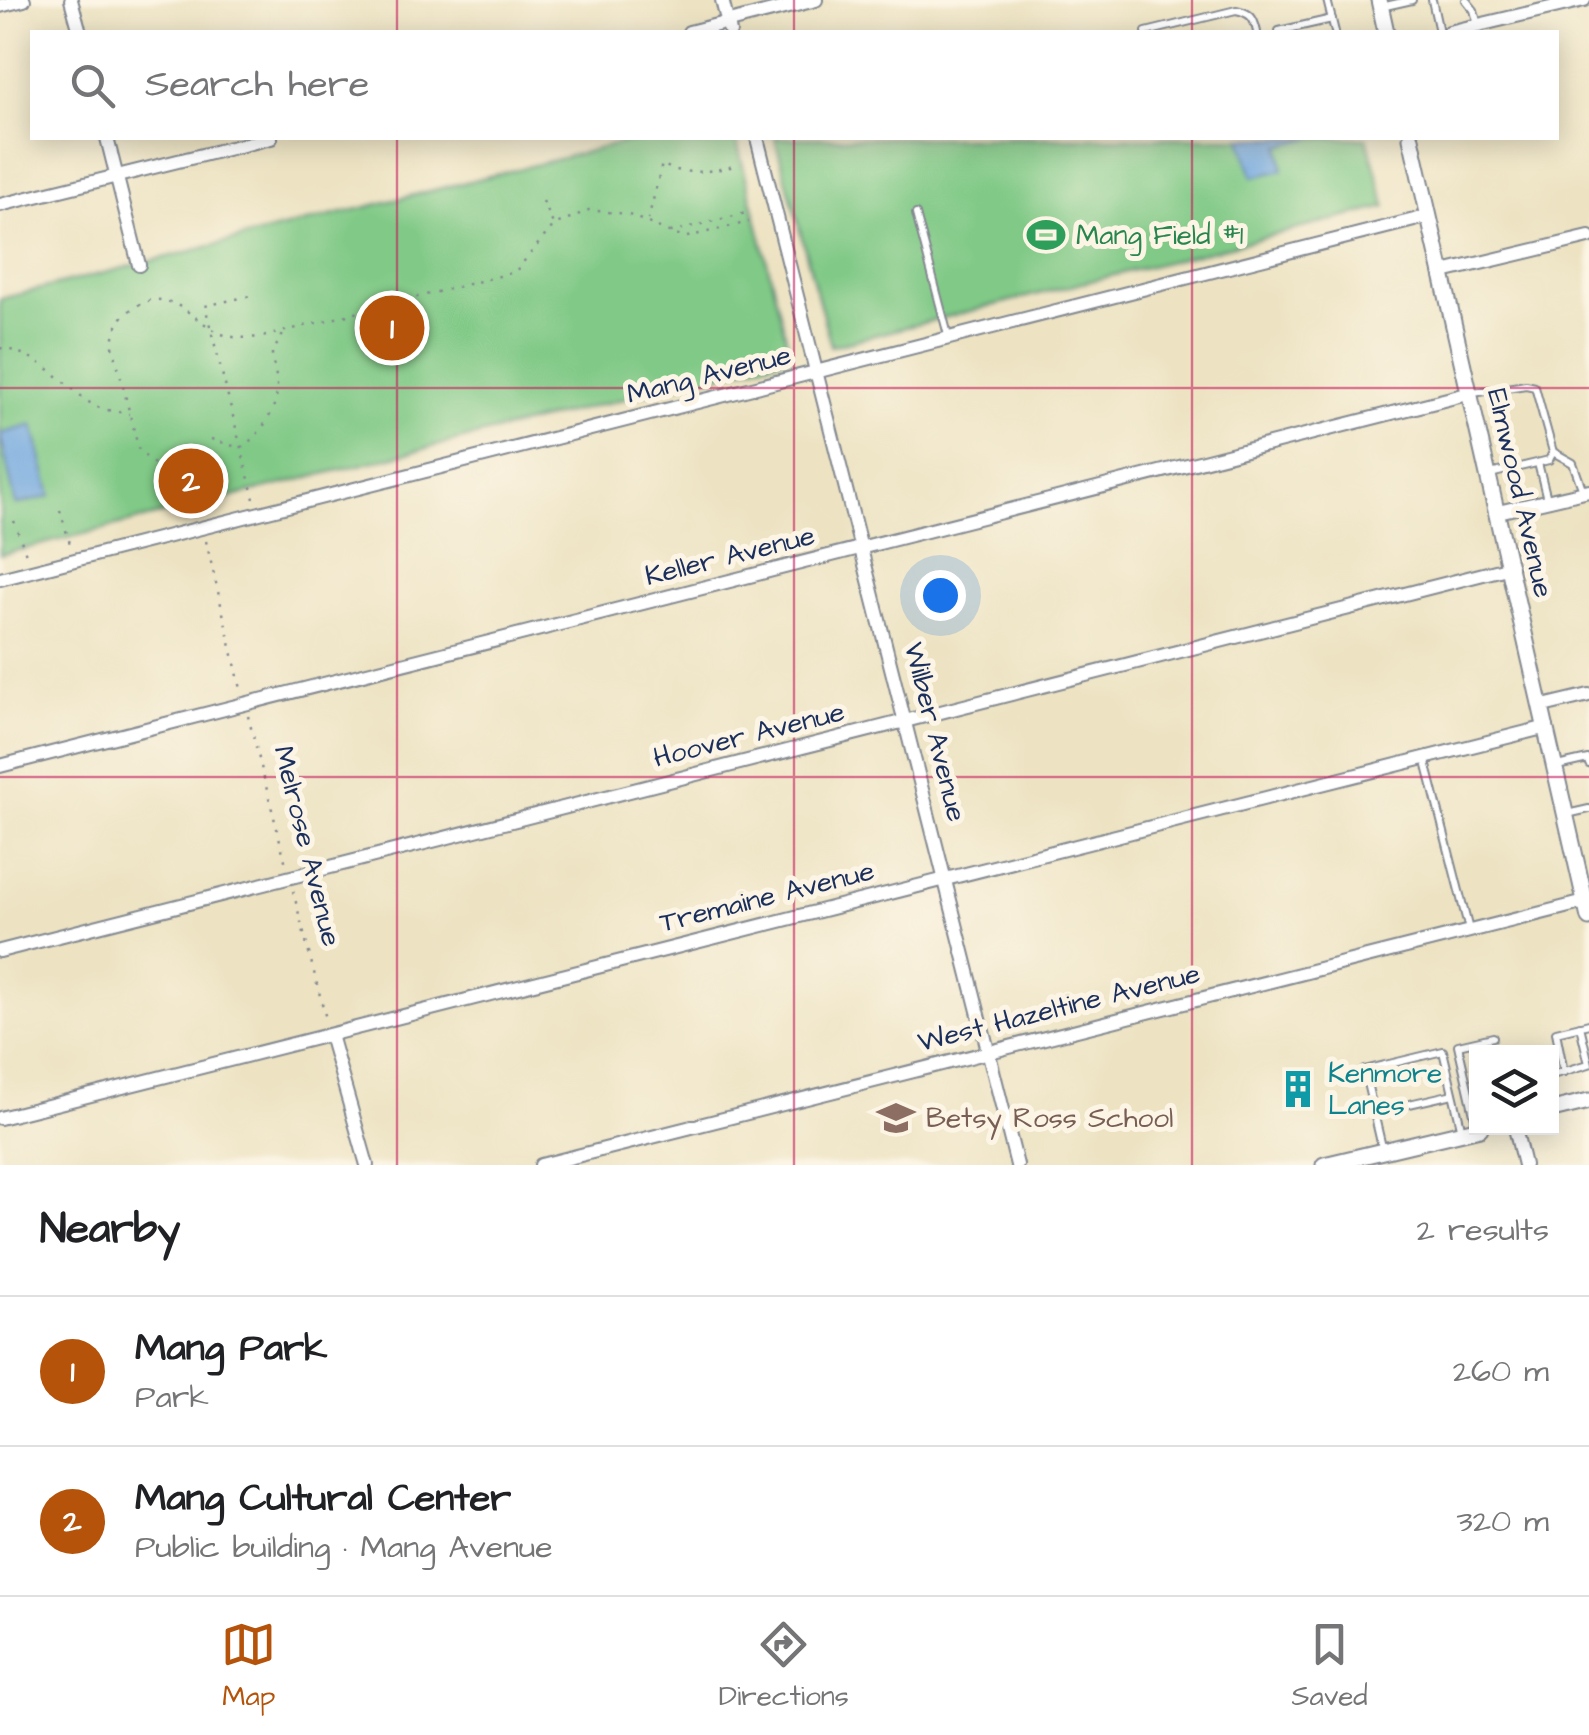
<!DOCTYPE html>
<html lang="en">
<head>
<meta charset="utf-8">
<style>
	:root { --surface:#fff; --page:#f2f2f2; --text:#202124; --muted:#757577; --line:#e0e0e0; --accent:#b45309 }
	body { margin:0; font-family:"Architects Daughter",sans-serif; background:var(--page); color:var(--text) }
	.controls { position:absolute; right:30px; bottom:30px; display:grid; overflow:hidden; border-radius:0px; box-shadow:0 5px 25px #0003 }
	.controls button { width:90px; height:90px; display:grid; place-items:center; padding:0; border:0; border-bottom:2px solid var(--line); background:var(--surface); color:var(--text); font:50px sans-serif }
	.you { position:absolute; left:940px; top:595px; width:35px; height:35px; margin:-25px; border:8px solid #fff; border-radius:50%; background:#1a73e8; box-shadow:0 0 0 15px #1a73e833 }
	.badge { display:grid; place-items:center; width:65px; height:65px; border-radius:50%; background:var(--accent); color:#fff; font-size:32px; font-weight:700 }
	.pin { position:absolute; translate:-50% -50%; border:5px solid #fff; box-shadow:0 2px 10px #0006 }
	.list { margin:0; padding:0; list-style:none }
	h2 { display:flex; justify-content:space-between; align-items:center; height:130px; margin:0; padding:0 40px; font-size:42px }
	h2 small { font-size:32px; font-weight:400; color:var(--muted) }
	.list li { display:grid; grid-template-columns:65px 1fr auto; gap:30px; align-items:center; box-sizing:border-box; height:150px; padding:0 40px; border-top:2px solid var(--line) }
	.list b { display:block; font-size:38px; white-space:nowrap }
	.list p { margin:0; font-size:32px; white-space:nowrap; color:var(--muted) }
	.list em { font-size:32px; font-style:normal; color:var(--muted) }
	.icon { flex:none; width:55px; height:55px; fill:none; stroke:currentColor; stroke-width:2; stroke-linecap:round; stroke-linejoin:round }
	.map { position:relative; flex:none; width:1589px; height:1165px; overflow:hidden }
	.search { position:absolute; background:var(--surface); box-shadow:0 5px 25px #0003; left:30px; right:30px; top:30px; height:110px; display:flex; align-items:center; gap:25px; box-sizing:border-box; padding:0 35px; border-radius:0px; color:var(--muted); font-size:38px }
	.sheet { height:430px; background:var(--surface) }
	nav { display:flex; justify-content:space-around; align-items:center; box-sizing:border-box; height:140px; border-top:2px solid var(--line); background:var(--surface); font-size:28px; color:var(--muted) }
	nav a { display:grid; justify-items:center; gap:5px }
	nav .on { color:var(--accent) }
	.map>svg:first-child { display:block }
	.green { fill:#80c986; stroke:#4e7c72; stroke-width:2.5 }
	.water { fill:#71a7df; stroke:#466b9e; stroke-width:2.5 }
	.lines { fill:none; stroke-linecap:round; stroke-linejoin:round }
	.service-casing { stroke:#848990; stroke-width:10 }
	.minor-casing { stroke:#848990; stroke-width:16 }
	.tertiary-casing { stroke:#848990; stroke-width:19 }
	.path { stroke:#848990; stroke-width:2.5; stroke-dasharray:2.5 8; stroke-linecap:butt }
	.service { stroke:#fff; stroke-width:6 }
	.minor { stroke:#fff; stroke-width:12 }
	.tertiary { stroke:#fff; stroke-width:15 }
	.grid { fill:none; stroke:#c2185b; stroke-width:2.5; stroke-opacity:0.55 }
	.labels { text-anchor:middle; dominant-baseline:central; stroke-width:10; stroke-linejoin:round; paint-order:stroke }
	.leisure-label { font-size:28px; fill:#27864d; stroke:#fcf5e5; text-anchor:start }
	.street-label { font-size:28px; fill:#1b2f5e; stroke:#fcf5e5 }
	.culture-label { font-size:28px; fill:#0d838f; stroke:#fcf5e5; text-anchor:start }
	.education-label { font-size:28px; fill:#785e54; stroke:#fcf5e5; text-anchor:start }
</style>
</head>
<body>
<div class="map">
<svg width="1589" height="1165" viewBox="0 0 1589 1165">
	<rect width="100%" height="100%" fill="#fcf5e5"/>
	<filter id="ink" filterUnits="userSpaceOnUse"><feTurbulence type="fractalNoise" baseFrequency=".01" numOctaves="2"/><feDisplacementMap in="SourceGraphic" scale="20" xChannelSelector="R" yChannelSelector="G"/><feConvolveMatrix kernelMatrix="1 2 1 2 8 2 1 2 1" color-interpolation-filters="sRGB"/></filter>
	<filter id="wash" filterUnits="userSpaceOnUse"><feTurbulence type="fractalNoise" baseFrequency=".0048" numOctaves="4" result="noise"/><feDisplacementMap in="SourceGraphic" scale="40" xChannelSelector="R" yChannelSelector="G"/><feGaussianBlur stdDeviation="2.25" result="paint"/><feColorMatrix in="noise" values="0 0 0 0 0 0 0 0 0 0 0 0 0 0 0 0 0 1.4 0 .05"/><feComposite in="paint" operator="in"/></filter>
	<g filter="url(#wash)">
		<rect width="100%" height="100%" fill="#ede3c3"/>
		<!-- green -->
		<g class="green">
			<path d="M641,138H736L791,357L0,555V299Z"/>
			<path d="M775,138H1367L1386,207L831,346Z"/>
		</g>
		<!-- water -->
		<g class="water">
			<path d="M1241,138H1312L1280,146L1283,170L1253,177Z"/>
			<path d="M33,425L51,496L16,505L0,434Z"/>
		</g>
	</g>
	<g filter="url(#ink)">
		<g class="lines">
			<!-- service casing -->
			<g class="service-casing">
				<g id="service">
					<path d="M1327,0L1335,32"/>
					<path d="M1432,0L1439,32"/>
					<path d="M1466,0L1474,10L1478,25"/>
					<path d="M1381,7L1412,0"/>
					<path d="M1279,31L1332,19"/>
					<path d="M1146,32L1236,10C1251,13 1254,18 1257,32"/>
					<path d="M916,214L949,339"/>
					<path d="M1473,393L1526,385L1535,387L1553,452L1549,460L1490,474"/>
					<path d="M1553,452L1573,463L1583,491"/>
					<path d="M1538,463L1547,499"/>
					<path d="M1425,758L1469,930"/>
					<path d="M1557,766L1588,759L1589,764"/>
					<path d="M1567,814L1589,809"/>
					<path d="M1564,1072L1556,1032L1589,1024"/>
					<path d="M1552,1075L1589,1064L1580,1026"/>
					<path d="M1374,1112L1453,1094"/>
					<path d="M1476,1123L1458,1045L1493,1037"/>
					<path d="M1382,1147L1364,1070L1443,1051L1462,1131"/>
				</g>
			</g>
			<!-- minor casing -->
			<g class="minor-casing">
				<g id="minor">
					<path d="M71,0L80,32"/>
					<path d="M722,0L730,32"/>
					<path d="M0,6L24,0"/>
					<path d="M689,32L816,0"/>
					<path d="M1449,32L1584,0"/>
					<path d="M107,138L139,265"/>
					<path d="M757,138L1017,1165"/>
					<path d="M0,205L271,138"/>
					<path d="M1443,272L1589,237"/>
					<path d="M1498,512L1589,491"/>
					<path d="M0,579L1430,216"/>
					<path d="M1543,706L1589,695"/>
					<path d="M0,766L1471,393"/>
					<path d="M0,951L1511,567"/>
					<path d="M330,1035L367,1165"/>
					<path d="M0,1118L1547,727"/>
					<path d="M1515,1128L1524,1165"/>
					<path d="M541,1165L1589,901"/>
				</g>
			</g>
			<!-- tertiary casing -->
			<g class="tertiary-casing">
				<g id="tertiary">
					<path d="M1379,0L1386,32"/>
					<path d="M1411,138L1589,918"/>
					<path d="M1552,1110L1589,1101"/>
					<path d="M1324,1165L1480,1128"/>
				</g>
			</g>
			<!-- path -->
			<g class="path">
				<path d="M543,201L553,224"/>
				<path d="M648,220L662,164C682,177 712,171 735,166"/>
				<path d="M670,232L746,213"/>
				<path d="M0,348C38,353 61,381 90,403C99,410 116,411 129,414"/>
				<path d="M211,439L240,448C260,437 278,409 277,386C277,375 272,364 272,353L284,333"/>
				<path d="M154,464L139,451L113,346C114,331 117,320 129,311C168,281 189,319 222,334C235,339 248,338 262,337L515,272L554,225L589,210L627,214L683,238L749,222"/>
				<path d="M254,499L205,306L254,295"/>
				<path d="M60,510L71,547"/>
				<path d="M14,521L27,557"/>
				<path d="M206,541L241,689"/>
				<path d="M248,716L286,864"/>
				<path d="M293,891L326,1019"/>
			</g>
			<!-- service -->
			<use href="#service" class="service"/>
			<!-- minor -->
			<use href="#minor" class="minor"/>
			<!-- tertiary -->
			<use href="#tertiary" class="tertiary"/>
		</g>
	</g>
	<!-- grid -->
	<path class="grid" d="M397,0V32M794,0V32M1192,0V32M397,138V1165M794,138V1165M1192,138V1165M0,388H1589M0,777H1589"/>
	<!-- icons -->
	<defs>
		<g id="stadium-bare" transform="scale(3)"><path d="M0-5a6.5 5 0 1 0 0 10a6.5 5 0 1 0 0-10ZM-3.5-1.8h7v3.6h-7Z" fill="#2e9e5b" stroke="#fcf5e5" stroke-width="2.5" paint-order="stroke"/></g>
		<g id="building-bare" transform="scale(3)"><path d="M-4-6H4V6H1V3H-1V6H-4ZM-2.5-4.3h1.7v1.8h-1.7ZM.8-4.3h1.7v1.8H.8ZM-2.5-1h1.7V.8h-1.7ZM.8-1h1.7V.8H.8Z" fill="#0f9aa8" stroke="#fcf5e5" stroke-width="2.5" paint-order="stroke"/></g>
		<g id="school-bare" transform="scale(3)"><path d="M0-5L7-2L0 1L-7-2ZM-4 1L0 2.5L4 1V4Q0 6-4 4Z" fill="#8d6e63" stroke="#fcf5e5" stroke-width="2.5" paint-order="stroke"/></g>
	</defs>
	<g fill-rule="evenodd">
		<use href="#stadium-bare" x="1046" y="235"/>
		<use href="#building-bare" x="1298" y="1089"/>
		<use href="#school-bare" x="896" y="1118"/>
	</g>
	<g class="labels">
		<!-- leisure labels -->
		<g class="leisure-label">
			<text x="1076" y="235">Mang Field #1</text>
		</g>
		<!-- street labels -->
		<g class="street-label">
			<text transform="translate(709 375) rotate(-14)">Mang Avenue</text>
			<text transform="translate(1520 493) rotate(77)">Elmwood Avenue</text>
			<text transform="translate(730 556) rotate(-14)">Keller Avenue</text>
			<text transform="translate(935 732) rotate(76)">Wilber Avenue</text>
			<text transform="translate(749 735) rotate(-14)">Hoover Avenue</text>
			<text transform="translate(307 846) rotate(76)">Melrose Avenue</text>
			<text transform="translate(767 897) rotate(-14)">Tremaine Avenue</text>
			<text transform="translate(1059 1008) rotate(-14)">West Hazeltine Avenue</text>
		</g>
		<!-- culture labels -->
		<g class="culture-label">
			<text x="1328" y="1073">Kenmore<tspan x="1328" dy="32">Lanes</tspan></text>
		</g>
		<!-- education labels -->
		<g class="education-label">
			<text x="926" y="1118">Betsy Ross School</text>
		</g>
	</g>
</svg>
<div class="controls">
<button><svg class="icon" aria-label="layers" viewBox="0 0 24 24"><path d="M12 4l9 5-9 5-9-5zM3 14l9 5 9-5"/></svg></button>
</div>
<div class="you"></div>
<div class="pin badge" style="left:392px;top:328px">1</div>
<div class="pin badge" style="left:191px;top:481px">2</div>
<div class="search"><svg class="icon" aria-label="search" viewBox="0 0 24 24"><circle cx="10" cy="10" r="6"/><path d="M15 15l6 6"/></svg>Search here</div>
</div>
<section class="sheet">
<h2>Nearby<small>2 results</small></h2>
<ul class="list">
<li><span class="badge">1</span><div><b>Mang Park</b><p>Park</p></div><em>260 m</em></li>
<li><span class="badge">2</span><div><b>Mang Cultural Center</b><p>Public building · Mang Avenue</p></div><em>320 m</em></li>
</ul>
</section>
<nav>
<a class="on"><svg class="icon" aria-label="map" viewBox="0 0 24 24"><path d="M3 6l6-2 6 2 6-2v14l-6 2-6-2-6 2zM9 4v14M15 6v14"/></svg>Map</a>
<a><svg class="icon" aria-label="directions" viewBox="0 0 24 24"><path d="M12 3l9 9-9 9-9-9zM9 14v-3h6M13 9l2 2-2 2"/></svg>Directions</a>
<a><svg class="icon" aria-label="saved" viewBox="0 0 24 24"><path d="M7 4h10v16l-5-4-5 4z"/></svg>Saved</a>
</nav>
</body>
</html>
